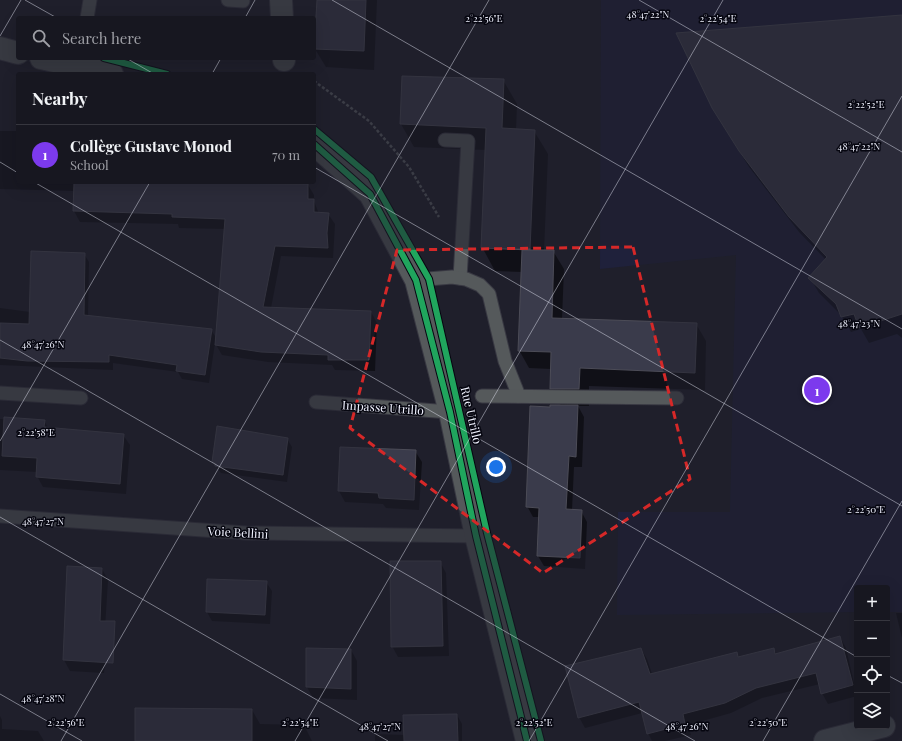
<!DOCTYPE html>
<html lang="en">
<head>
<meta charset="utf-8">
<style>
	:root { --surface:#171720; --page:#24242d; --text:#f1f3f6; --muted:#9e9fa5; --line:#36363e; --accent:#7c3aed }
	body { margin:0; font-family:"Playfair Display",serif; background:var(--page); color:var(--text) }
	.controls { position:absolute; right:12px; bottom:12px; display:grid; overflow:hidden; border-radius:4px; box-shadow:0 4px 16px #0002 }
	.controls button { width:36px; height:36px; display:grid; place-items:center; padding:0; border:0; border-bottom:1px solid var(--line); background:var(--surface); color:var(--text); font:20px sans-serif }
	.you { position:absolute; left:496px; top:467px; width:14px; height:14px; margin:-10px; border:3px solid #fff; border-radius:50%; background:#1a73e8; box-shadow:0 0 0 6px #1a73e833 }
	.badge { display:grid; place-items:center; width:26px; height:26px; border-radius:50%; background:var(--accent); color:#fff; font-size:13px; font-weight:700 }
	.pin { position:absolute; translate:-50% -50%; border:2px solid #fff; box-shadow:0 1px 4px #0006 }
	.list { margin:0; padding:0; list-style:none }
	h2 { display:flex; justify-content:space-between; align-items:center; height:52px; margin:0; padding:0 16px; font-size:17px }
	h2 small { font-size:13px; font-weight:400; color:var(--muted) }
	.list li { display:grid; grid-template-columns:26px 1fr auto; gap:12px; align-items:center; box-sizing:border-box; height:60px; padding:0 16px; border-top:1px solid var(--line) }
	.list b { display:block; font-size:15px; white-space:nowrap }
	.list p { margin:0; font-size:13px; white-space:nowrap; color:var(--muted) }
	.list em { font-size:13px; font-style:normal; color:var(--muted) }
	.icon { flex:none; width:22px; height:22px; fill:none; stroke:currentColor; stroke-width:2; stroke-linecap:round; stroke-linejoin:round }
	.map { position:relative; flex:none; width:902px; height:741px; overflow:hidden }
	.search { position:absolute; background:var(--surface); box-shadow:0 4px 16px #0002; left:16px; top:16px; width:300px; height:44px; display:flex; align-items:center; gap:10px; box-sizing:border-box; padding:0 14px; border-radius:4px; color:var(--muted); font-size:15px }
	.panel { position:absolute; background:var(--surface); box-shadow:0 4px 16px #0002; left:16px; top:72px; width:300px; height:112px; border-radius:4px }
	.map>svg:first-child { display:block }
	.built { fill:#1f213b }
	.shadow { fill:#0007 }
	.building { fill:#3a3b4b; stroke:#4c4c57 }
	.lines { fill:none; stroke-linecap:round; stroke-linejoin:round }
	.service-casing { stroke:#393943; stroke-width:15 }
	.minor-casing { stroke:#393943; stroke-width:24 }
	.secondary-casing { stroke:#393943; stroke-width:24 }
	.path { stroke:#5c5f64; stroke-width:2.5; stroke-dasharray:3 2; stroke-linecap:butt }
	.service { stroke:#55595b; stroke-width:13 }
	.minor { stroke:#55595b; stroke-width:22 }
	.secondary { stroke:#565b61; stroke-width:22 }
	.cycleway-casing { stroke:#060610; stroke-width:8 }
	.cycleway { stroke:#20a55d; stroke-width:6 }
	.marked { fill:none; stroke:#d62828; stroke-width:3; stroke-dasharray:8 5; stroke-linejoin:round }
	.ticks { fill:none; stroke:#eef0fd; stroke-width:1; stroke-opacity:0.45 }
	.labels { text-anchor:middle; dominant-baseline:central; stroke-width:3; stroke-linejoin:round; paint-order:stroke }
	.street-label { font-size:12px; fill:#eef0fd; stroke:#060610 }
	.ticks-label { font-size:10px; text-anchor:middle; fill:#eef0fd; stroke:#060610; stroke-width:3; stroke-linejoin:round; paint-order:stroke }
</style>
</head>
<body>
<div class="map">
<svg width="902" height="741" viewBox="0 0 902 741">
	<rect width="100%" height="100%" fill="#1f1f2b"/>
	<!-- built -->
	<path class="built" d="M601,0H902V612H887V588H857V612L617,615L618,512H730L736,255L600,269Z"/>
	<!-- shadow -->
	<g class="shadow">
		<path d="M318,0H377L374,70L326,67L315,49Z"/>
		<path d="M902,16V338L897,334L869,343L861,329L851,332L841,315L819,293L810,278L826,260L799,232L749,167L722,124Z"/>
		<path d="M503,80L517,104L516,130L534,131L548,154L544,251H553L564,269L562,319L696,324L706,341L705,390L589,386V406H578L584,417L582,467H574L572,510L581,511L587,522L585,569L544,566L538,556L540,517H533L527,506L530,407L561,406L551,388V369L529,368L519,350L522,272L495,271L482,247L486,150L414,147L401,124Z"/>
		<path d="M0,131H18V182H201L308,185L314,195V201L319,214H328L335,224L333,258L281,256L271,308L371,312L377,323L375,371L335,370L332,365L268,362L222,355L215,343L209,383L182,379L178,372L113,363V370L0,365V308L30,312L84,254L89,262L88,316L211,330L217,339L226,229L179,228L178,224L80,222L74,211L75,191L0,189Z"/>
		<path d="M0,419L44,421L49,429L123,435L130,445L126,494L43,487L37,476V472L0,470Z"/>
		<path d="M218,427L287,439L292,447L287,482L221,473L213,462Z"/>
		<path d="M415,451L422,462L419,510L386,508L383,504L345,502L339,491Z"/>
		<path d="M440,562L446,573L449,656L398,657L392,646Z"/>
		<path d="M68,567L102,569L108,580L105,628L108,632L104,673L70,671L64,660Z"/>
		<path d="M266,582L272,591L270,624L212,621L207,612Z"/>
		<path d="M896,613H902V638Z"/>
		<path d="M840,637L846,648L857,696L828,704L822,693L820,684L762,698L731,713L688,725L691,735L665,741H652L648,733L642,713L585,728L579,717L641,649L647,659L652,674L736,654L739,657L773,649L777,654Z"/>
		<path d="M351,650L357,661V700L313,698L307,687Z"/>
		<path d="M252,710L260,724L304,725L312,741H136Z"/>
		<path d="M457,715L462,724V741H375V734L405,735Z"/>
		<path d="M0,716L2,720V729L38,731L44,741H0Z"/>
	</g>
	<!-- building -->
	<g class="building">
		<path d="M317,0H366L364,51L314,49Z"/>
		<path d="M902,15V314L859,328L854,314L841,317L836,304L808,278L827,257L789,217L739,151L712,108L676,33Z"/>
		<path d="M402,76L504,79L502,128L535,130L530,250L481,248L486,128L400,124Z"/>
		<path d="M74,182L308,184V199H314V212L329,213L327,233L328,248L275,246L263,307L371,311L369,360H328V355L261,352L215,345L225,219L172,217V214L73,211Z"/>
		<path d="M522,250H554L552,318L697,323L695,373L580,368L579,389H550L551,352L518,351Z"/>
		<path d="M31,251L85,253L84,315L212,329L205,375L176,371L177,365L109,355V362L27,361L0,358V323L29,324Z"/>
		<path d="M550,405H578L576,457L569,456L566,509L582,510L580,558L537,556L539,508L526,507L530,406L550,407Z"/>
		<path d="M4,417L45,420L44,427L124,434L120,484L36,477L37,458L2,456Z"/>
		<path d="M217,426L288,438L283,475L215,466V463L212,462Z"/>
		<path d="M340,447L416,450L414,500L379,498L378,493L338,491Z"/>
		<path d="M390,561H441L443,646L391,647Z"/>
		<path d="M67,566L102,568L100,621H115L113,663L63,660Z"/>
		<path d="M207,579L267,581L265,615L206,612Z"/>
		<path d="M840,636L853,685L821,694L816,673L756,688L725,703L683,714L685,724L647,734L639,702L578,718L565,666L641,648L650,674L737,652L738,657L774,648L775,654Z"/>
		<path d="M306,648L351,649V689L306,687Z"/>
		<path d="M135,708L252,709V741H135Z"/>
		<path d="M457,714L458,741H404L403,715Z"/>
	</g>
	<g class="lines">
		<!-- service casing -->
		<g class="service-casing">
			<g id="service">
				<path d="M228,0L243,1"/>
				<path d="M87,18L90,0"/>
				<path d="M445,140L468,141L460,278"/>
				<path d="M416,280L452,277L466,279L480,285L489,294L505,361L519,396"/>
				<path d="M0,393L81,398"/>
				<path d="M482,396L677,398"/>
				<path d="M316,402L450,412"/>
				<path d="M0,516L246,533L476,536"/>
			</g>
		</g>
		<!-- minor casing -->
		<g class="minor-casing">
			<g id="minor">
				<path d="M281,0L282,18"/>
				<path d="M0,48L18,53"/>
				<path d="M41,58L112,74"/>
				<path d="M284,58V60"/>
				<path d="M314,144L370,194L416,280L450,412L476,536L527,741"/>
			</g>
		</g>
		<!-- secondary casing -->
		<g class="secondary-casing">
			<path id="secondary" d="M825,741L884,726"/>
		</g>
		<!-- path -->
		<path class="path" d="M314,81L369,121L409,167L439,217"/>
		<!-- service -->
		<use href="#service" class="service"/>
		<!-- minor -->
		<use href="#minor" class="minor"/>
		<!-- secondary -->
		<use href="#secondary" class="secondary"/>
		<!-- cycleway casing -->
		<g class="cycleway-casing">
			<g id="cycleway">
				<path d="M104,58L167,74"/>
				<path d="M314,129L371,177L429,279L487,533L541,741"/>
				<path d="M314,144L370,194L416,280L450,412L476,536L527,741"/>
			</g>
		</g>
		<!-- cycleway -->
		<use href="#cycleway" class="cycleway"/>
	</g>
	<!-- marked area -->
	<path d="M0 0H902V741H0ZM633,247L690,479L543,573L350,428L397,250Z" fill="#1f1f2b" fill-opacity=".55" fill-rule="evenodd"/>
	<path class="marked" d="M633,247L690,479L543,573L350,428L397,250Z"/>
	<!-- ticks -->
	<path class="ticks" d="M25,0L57,18M332,0L902,329M639,0L902,152M245,18L255,0M0,36L21,0M126,58L154,74M212,74L221,58M0,162L18,173M314,167L902,506M34,182L857,657M0,340L695,741M0,441L150,182M0,517L388,741M887,675L902,683M0,694L82,741M61,741L489,0M295,741L723,0M529,741L902,96M763,741L902,501"/>
	<g class="labels">
		<!-- street labels -->
		<g class="street-label">
			<text transform="translate(383 407) rotate(4)">Impasse Utrillo</text>
			<text transform="translate(472 415) rotate(77)">Rue Utrillo</text>
			<text transform="translate(238 532) rotate(3)">Voie Bellini</text>
		</g>
	</g>
	<g class="ticks-label">
		<text x="648" y="18">48°47'22"N</text>
		<text x="484" y="22">2°22'56"E</text>
		<text x="718" y="22">2°22'54"E</text>
		<text x="866" y="108">2°22'52"E</text>
		<text x="859" y="150">48°47'22"N</text>
		<text x="859" y="327">48°47'23"N</text>
		<text x="43" y="348">48°47'26"N</text>
		<text x="36" y="436">2°22'58"E</text>
		<text x="866" y="513">2°22'50"E</text>
		<text x="43" y="525">48°47'27"N</text>
		<text x="43" y="702">48°47'28"N</text>
		<text x="66" y="726">2°22'56"E</text>
		<text x="300" y="726">2°22'54"E</text>
		<text x="534" y="726">2°22'52"E</text>
		<text x="768" y="726">2°22'50"E</text>
		<text x="380" y="730">48°47'27"N</text>
		<text x="687" y="730">48°47'26"N</text>
	</g>
</svg>
<div class="controls">
<button>+</button>
<button>−</button>
<button><svg class="icon" aria-label="locate" viewBox="0 0 24 24"><circle cx="12" cy="12" r="6"/><path d="M12 2v4M12 18v4M2 12h4M18 12h4"/></svg></button>
<button><svg class="icon" aria-label="layers" viewBox="0 0 24 24"><path d="M12 4l9 5-9 5-9-5zM3 14l9 5 9-5"/></svg></button>
</div>
<div class="you"></div>
<div class="pin badge" style="left:817px;top:390px">1</div>
<div class="search"><svg class="icon" aria-label="search" viewBox="0 0 24 24"><circle cx="10" cy="10" r="6"/><path d="M15 15l6 6"/></svg>Search here</div>
<section class="panel">
<h2>Nearby<small></small></h2>
<ul class="list">
<li><span class="badge">1</span><div><b>Collège Gustave Monod</b><p>School</p></div><em>70 m</em></li>
</ul>
</section>
</div>
</body>
</html>
